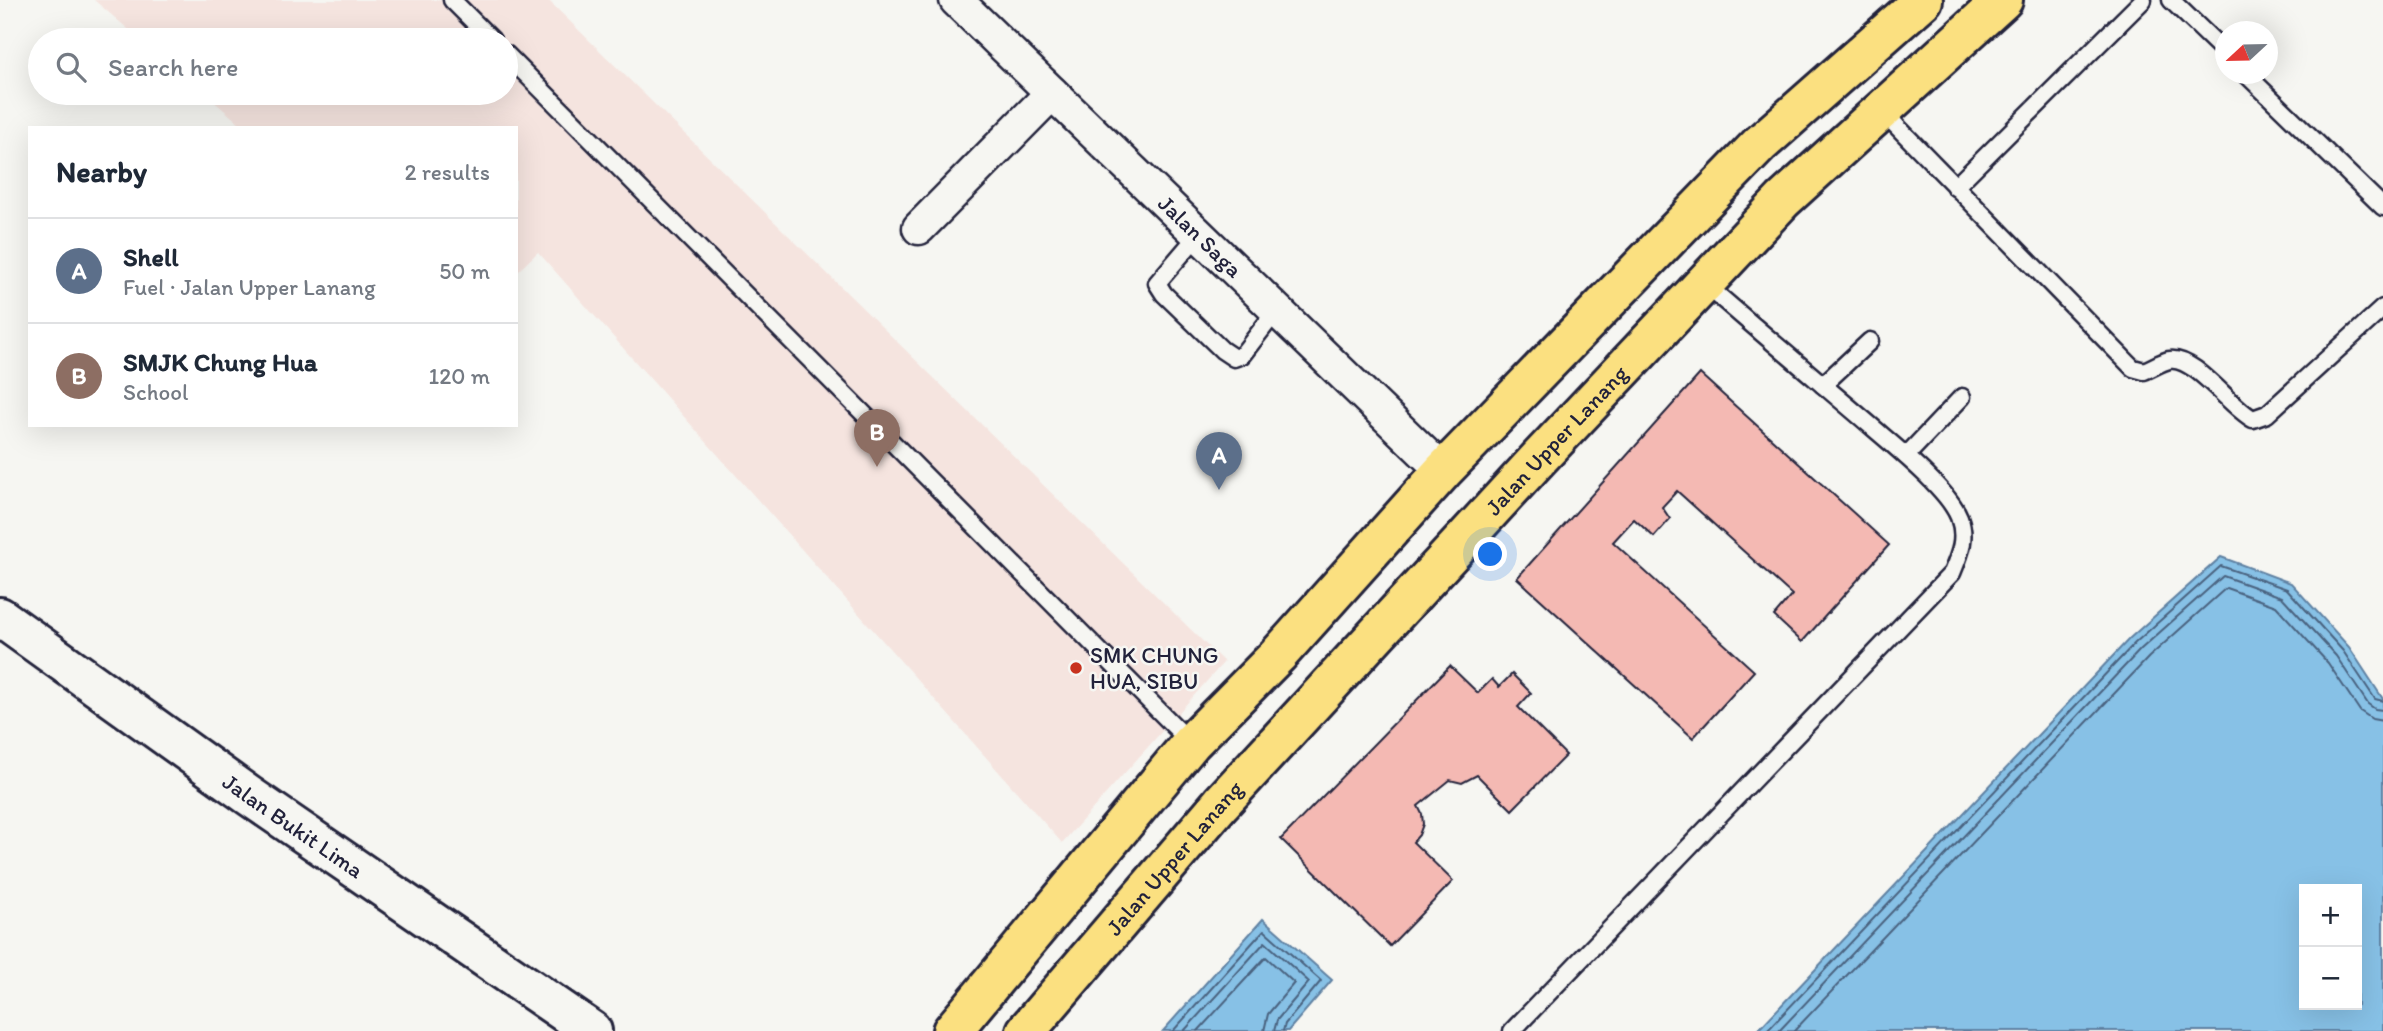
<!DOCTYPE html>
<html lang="en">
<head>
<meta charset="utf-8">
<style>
	:root { --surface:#fff; --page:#f6f6f7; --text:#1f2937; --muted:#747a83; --line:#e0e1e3; --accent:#c8321e }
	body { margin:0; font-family:Itim,sans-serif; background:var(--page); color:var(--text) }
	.controls { position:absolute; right:21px; bottom:21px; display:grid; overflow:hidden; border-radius:0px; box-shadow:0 7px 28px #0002 }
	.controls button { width:63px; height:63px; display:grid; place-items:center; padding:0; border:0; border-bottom:2px solid var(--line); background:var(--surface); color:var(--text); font:35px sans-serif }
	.compass { position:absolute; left:2215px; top:21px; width:63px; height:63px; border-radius:50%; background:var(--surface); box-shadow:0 7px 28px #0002; rotate:248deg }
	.you { position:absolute; left:1491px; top:555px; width:24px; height:24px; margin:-18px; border:5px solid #fff; border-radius:50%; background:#1a73e8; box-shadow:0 0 0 10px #1a73e833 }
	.badge { display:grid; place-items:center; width:46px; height:46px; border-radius:50%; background:var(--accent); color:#fff; font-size:23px; font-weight:700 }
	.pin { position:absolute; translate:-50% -58px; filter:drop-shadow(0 2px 4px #0008) }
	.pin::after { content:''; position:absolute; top:37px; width:24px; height:21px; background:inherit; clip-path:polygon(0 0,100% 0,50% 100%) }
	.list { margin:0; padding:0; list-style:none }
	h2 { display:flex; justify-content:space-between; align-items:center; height:91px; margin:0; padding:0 28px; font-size:30px }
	h2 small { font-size:23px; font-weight:400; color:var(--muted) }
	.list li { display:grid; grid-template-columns:46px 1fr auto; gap:21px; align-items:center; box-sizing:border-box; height:105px; padding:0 28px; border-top:2px solid var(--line) }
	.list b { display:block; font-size:26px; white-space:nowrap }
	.list p { margin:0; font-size:23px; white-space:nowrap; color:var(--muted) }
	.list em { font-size:23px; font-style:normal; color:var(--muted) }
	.icon { flex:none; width:38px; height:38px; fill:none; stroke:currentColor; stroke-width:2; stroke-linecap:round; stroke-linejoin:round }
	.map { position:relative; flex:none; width:2383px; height:1031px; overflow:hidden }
	.search { position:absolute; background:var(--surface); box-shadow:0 7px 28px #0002; left:28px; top:28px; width:490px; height:77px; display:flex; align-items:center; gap:18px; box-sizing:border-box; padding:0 24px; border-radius:38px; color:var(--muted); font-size:26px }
	.panel { position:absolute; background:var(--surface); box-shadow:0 7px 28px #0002; left:28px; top:126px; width:490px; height:301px; border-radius:0px }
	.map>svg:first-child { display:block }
	.built { fill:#f5e4df }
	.water { fill:#87c1e6; stroke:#5f81a2; stroke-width:2; fill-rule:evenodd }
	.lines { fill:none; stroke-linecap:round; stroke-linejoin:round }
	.shore { stroke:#4a627f; stroke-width:2 }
	.building { fill:#f4b9b3; stroke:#22223b; stroke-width:2 }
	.lane-casing { stroke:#22223b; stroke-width:21 }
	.street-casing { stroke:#22223b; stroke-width:37 }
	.secondary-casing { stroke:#22223b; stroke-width:44 }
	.primary-casing { stroke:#22223b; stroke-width:44 }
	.lane { stroke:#f6f6f2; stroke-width:16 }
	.street { stroke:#f6f6f2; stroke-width:32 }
	.secondary { stroke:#f6f6f2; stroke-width:38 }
	.primary { stroke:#fbe080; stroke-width:38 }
	.poi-dot { fill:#c8321e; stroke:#f6f6f2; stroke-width:2.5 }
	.labels { text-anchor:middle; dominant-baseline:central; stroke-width:5; stroke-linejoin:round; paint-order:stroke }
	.street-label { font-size:23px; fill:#22223b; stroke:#f6f6f2 }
	.poi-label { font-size:23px; fill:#22223b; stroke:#f6f6f2; text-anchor:start }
</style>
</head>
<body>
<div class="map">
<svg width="2383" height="1031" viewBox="0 0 2383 1031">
	<rect width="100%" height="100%" fill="#f6f6f2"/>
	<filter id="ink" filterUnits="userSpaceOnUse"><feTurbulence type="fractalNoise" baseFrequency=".0143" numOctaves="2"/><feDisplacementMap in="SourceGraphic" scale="14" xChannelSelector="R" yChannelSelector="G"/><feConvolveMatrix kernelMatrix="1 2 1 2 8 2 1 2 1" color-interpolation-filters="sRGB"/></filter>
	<g filter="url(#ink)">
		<!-- built -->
		<path class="built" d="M94,0H548L1224,662L1062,843L538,252L516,273V128H245L204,93H506V40H141Z"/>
		<!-- water -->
		<g class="water">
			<path d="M2221,557L2291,583L2349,647L2383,699V1031H1757L2130,638ZM2304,889H2357V1005H2304Z"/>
			<path d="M1263,919L1332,980L1288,1031H1163Z"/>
		</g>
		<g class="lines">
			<!-- shore -->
			<g class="shore">
				<path d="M1173,1031L1264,930L1321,981L1285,1024L1283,1031"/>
				<path d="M1184,1031L1265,942L1309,982L1277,1020L1274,1031"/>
				<path d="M1198,1031L1266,957L1294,983L1268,1014L1264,1031"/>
				<path d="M1767,1031L2135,643L2221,566L2287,589L2343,651L2375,699L2383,701"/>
				<path d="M1779,1031L2141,649L2223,576L2282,597L2336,656L2368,704L2375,709L2383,710"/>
				<path d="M1794,1031L2149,657L2226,588L2276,606L2328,663L2360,711L2372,719L2383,721"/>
			</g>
		</g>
		<!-- building -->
		<g class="building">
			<path d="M1700,374L1889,545L1802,642L1774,616L1792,595L1677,491L1662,507L1670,519L1654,537L1634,519L1613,542L1754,671L1693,738L1517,578Z"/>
			<path d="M1450,666L1478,693L1492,679L1499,687L1512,674L1531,693L1518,707L1566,755L1512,810L1477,775L1462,783L1450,780L1418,806L1422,814L1423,824L1419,835L1413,842L1453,881L1390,946L1281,839Z"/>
		</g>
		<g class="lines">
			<!-- lane casing -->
			<g class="lane-casing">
				<g id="lane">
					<path d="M452,0L492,40"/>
					<path d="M2171,0L2226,53"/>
					<path d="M506,54L1191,743"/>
					<path d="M2246,74L2383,207"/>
					<path d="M1881,110L2133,368L2144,371C2152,368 2161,362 2169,360C2194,355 2231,408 2253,419L2267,414L2383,308"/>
					<path d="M1955,187L2143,0"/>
					<path d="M1198,235L1157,283L1164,294L1222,350L1234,358L1242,355L1276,311"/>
					<path d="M1823,385L1870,341"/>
					<path d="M1906,456L1962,397"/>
					<path d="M1512,1031L1952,573C1960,554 1967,538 1959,517C1948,489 1894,446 1870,425C1815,378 1759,331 1704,283"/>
				</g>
			</g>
			<!-- street casing -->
			<g class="street-casing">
				<g id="street">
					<path id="s1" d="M956,0L1443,471"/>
					<path d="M919,228L1052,93"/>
				</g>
			</g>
			<!-- secondary casing -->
			<g class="secondary-casing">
				<g id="secondary">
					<path id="s2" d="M0,617L248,795L592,1031"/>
				</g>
			</g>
			<!-- primary casing -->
			<g class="primary-casing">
				<g id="primary">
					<path d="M952,1031L1191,743L1278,655L1443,471L1760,144L1923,0"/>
					<path id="s3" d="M1026,1031L1221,803L1540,457L1783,200L2003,0"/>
				</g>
			</g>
			<!-- lane -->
			<use href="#lane" class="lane"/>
			<!-- street -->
			<use href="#street" class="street"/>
			<!-- secondary -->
			<use href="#secondary" class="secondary"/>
			<!-- primary -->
			<use href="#primary" class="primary"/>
		</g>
	</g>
	<!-- markers -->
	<circle class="poi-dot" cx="1076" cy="668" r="7"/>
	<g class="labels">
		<!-- street labels -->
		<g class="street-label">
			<text stroke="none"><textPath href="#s1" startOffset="340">Jalan Saga</textPath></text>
			<text stroke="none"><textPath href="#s3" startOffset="794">Jalan Upper Lanang</textPath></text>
			<text stroke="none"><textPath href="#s2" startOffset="360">Jalan Bukit Lima</textPath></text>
			<text stroke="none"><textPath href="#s3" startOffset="228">Jalan Upper Lanang</textPath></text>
		</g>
		<!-- poi labels -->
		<g class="poi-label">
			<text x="1090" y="655">SMK CHUNG<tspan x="1090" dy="26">HUA, SIBU</tspan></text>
		</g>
	</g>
</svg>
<div class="controls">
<button>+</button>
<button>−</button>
</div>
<svg class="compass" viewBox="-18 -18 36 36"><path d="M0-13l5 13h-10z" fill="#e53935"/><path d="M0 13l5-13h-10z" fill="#747a83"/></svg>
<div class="you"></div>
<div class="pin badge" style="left:1219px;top:490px;background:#5c6f8a">A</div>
<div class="pin badge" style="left:877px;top:467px;background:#8d6e63">B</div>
<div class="search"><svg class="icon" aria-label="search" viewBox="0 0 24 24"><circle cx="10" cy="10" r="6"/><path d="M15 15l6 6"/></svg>Search here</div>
<section class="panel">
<h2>Nearby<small>2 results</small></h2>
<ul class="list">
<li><span class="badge" style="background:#5c6f8a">A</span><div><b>Shell</b><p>Fuel · Jalan Upper Lanang</p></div><em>50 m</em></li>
<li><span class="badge" style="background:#8d6e63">B</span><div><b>SMJK Chung Hua</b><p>School</p></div><em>120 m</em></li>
</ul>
</section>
</div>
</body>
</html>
